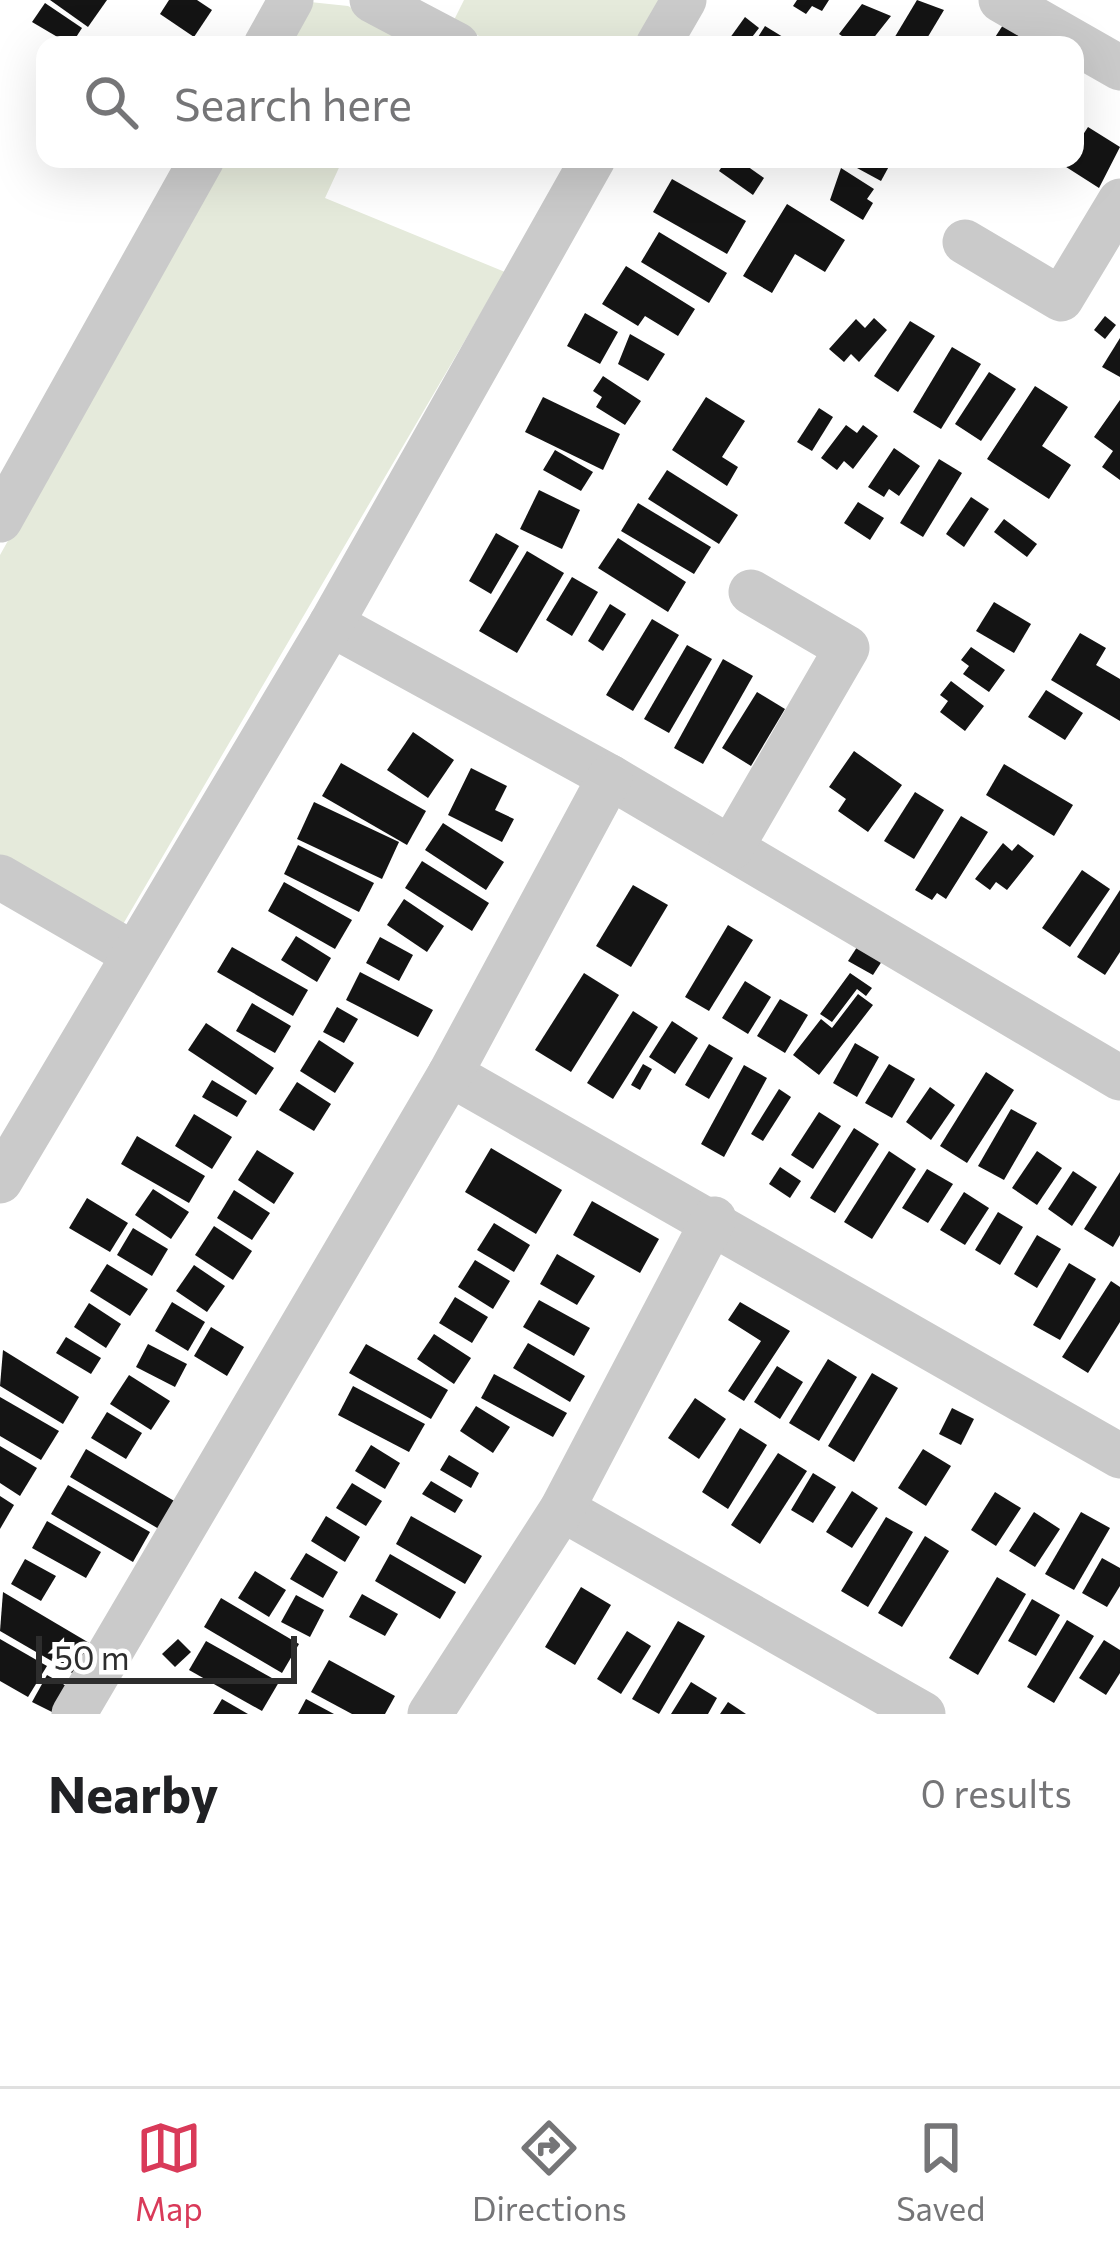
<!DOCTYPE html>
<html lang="en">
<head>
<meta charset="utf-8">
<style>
	:root { --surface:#fff; --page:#f6f6f6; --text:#202124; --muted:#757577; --line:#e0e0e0; --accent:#d93a59 }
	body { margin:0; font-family:Commissioner,sans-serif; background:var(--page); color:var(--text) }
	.scale { position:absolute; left:36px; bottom:30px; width:261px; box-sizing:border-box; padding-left:12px; border:6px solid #2d2d2d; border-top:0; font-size:33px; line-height:42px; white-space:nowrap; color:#2d2d2d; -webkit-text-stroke:9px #fff; paint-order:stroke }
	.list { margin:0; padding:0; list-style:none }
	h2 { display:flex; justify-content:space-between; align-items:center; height:156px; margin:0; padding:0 48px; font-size:51px }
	h2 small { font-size:39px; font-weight:400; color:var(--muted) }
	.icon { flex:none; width:66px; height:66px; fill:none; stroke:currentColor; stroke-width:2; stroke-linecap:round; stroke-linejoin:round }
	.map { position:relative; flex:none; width:1120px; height:1714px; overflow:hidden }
	.search { position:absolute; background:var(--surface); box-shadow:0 12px 48px #0002; left:36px; right:36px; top:36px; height:132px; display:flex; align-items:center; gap:30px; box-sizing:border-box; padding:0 42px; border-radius:24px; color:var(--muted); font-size:45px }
	.sheet { height:372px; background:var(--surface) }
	nav { display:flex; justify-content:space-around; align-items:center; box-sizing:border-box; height:168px; border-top:3px solid var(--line); background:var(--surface); font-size:33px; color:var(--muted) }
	nav a { display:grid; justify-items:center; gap:6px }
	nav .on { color:var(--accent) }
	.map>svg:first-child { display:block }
	.green { fill:#e5eadb }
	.building { fill:#141414 }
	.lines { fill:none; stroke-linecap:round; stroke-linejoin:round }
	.minor { stroke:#cacaca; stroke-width:45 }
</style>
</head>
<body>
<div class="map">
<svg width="1120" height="1714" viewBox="0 0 1120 1714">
	<rect width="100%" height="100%" fill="#fff"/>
	<!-- green -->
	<g class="green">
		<path d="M464,0H672L646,45H493L454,20Z"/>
		<path d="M310,2L348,6L399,34L394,45H286Z"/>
		<path d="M222,159H343L325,198L505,272L122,926L0,856V555Z"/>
	</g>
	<!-- building -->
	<g class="building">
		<path d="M50,0H107L88,27Z"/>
		<path d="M169,0H197L212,10L194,37L160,14Z"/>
		<path d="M797,0H829L822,11L812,6L806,14L793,6Z"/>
		<path d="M917,0L944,10L923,45H890Z"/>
		<path d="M45,3L82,28L71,45L32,22Z"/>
		<path d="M862,4L891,16L868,45L861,39L855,45L839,34Z"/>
		<path d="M745,17L759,28L746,45H731L727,42Z"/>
		<path d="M1003,25L1027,41L1025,45H990Z"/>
		<path d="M765,26L796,45H753Z"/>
		<path d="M1088,127L1120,147L1099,188L1063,165L1075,159V147Z"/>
		<path d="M727,159H737L764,178L753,195L719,171Z"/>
		<path d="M862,159H893L881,181L857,168Z"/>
		<path d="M841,168L874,189L867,199L873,203L863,220L830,200Z"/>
		<path d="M672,179L746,221L727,254L653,212Z"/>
		<path d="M787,204L845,240L825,272L795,254L772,293L743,276Z"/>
		<path d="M659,232L727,273L709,303L641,262Z"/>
		<path d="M626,266L695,309L678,336L645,316L638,326L602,304Z"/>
		<path d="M585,313L618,332L600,364L567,346Z"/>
		<path d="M1105,316L1116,325L1105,339L1094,330Z"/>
		<path d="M874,318L887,330L859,362L851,354L844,362L829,349L856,319L865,328Z"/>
		<path d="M910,321L935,336L898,392L874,376Z"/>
		<path d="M630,334L665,354L648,381L618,364Z"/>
		<path d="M1120,338V377L1102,367Z"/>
		<path d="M952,347L981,364L941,429L913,412Z"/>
		<path d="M989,372L1016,389L981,441L955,424Z"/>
		<path d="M603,376L641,401L625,425L596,407L602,397L593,391Z"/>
		<path d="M1035,386L1068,407L1042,446L1071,465L1049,499L987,459Z"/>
		<path d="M543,397L620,434L603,470L525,432Z"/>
		<path d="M706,397L745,421L722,457L738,467L727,486L672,450Z"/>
		<path d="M1120,400V480L1102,467L1113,451L1094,437Z"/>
		<path d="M819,408L833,417L812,451L797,442Z"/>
		<path d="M846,425L857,433L863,425L878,436L853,469L844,461L837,470L821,458Z"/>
		<path d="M894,448L920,466L899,496L889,489L884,497L868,487Z"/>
		<path d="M555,450L593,472L581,491L543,470Z"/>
		<path d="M939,459L962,473L923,537L900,523Z"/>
		<path d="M667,470L738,515L719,544L648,499Z"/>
		<path d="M539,490L580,510L562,549L520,529Z"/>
		<path d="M971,497L989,509L964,547L946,534Z"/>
		<path d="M858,502L884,518L870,540L844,523Z"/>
		<path d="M638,503L711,547L694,574L621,531Z"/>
		<path d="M1004,519L1037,544L1027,557L994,532Z"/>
		<path d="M496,533L519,546L491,594L469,581Z"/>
		<path d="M618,538L686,582L668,612L598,568Z"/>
		<path d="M527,551L564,573L517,653L479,631Z"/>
		<path d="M572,577L598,592L572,636L546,620Z"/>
		<path d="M994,602L1031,624L1014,653L976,631Z"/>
		<path d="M610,604L626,614L603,651L588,641Z"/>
		<path d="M652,619L679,635L633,711L606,695Z"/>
		<path d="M1080,633L1106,648L1096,665L1120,679V721L1051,680Z"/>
		<path d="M687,645L712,659L669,733L644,719Z"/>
		<path d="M971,647L1005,670L989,692L963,674L969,666L961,660Z"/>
		<path d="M723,659L753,676L703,764L674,748Z"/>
		<path d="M951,681L984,706L965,731L940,712L948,701L940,695Z"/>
		<path d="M1046,690L1083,713L1065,740L1028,717Z"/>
		<path d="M757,692L785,709L751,766L722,748Z"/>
		<path d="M413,732L454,760L428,798L387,770Z"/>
		<path d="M854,751L902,785L868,832L838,811L846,799L829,787Z"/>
		<path d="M341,763L426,811L407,845L322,796Z"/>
		<path d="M1004,764L1073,805L1054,836L986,795Z"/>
		<path d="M471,768L507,786L495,810L514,819L502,842L448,815Z"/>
		<path d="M915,792L944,810L914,859L884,841Z"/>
		<path d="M314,802L399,842L382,879L297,839Z"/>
		<path d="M961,816L988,832L946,899L937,893L932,900L915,890Z"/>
		<path d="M443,823L504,862L486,890L425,850Z"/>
		<path d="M1003,843L1012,851L1018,844L1034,856L1007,890L996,882L990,890L975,879Z"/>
		<path d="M298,845L374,883L359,912L284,874Z"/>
		<path d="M422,861L489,903L472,931L405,888Z"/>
		<path d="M1082,870L1110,889L1070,947L1042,928Z"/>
		<path d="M284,882L352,920L335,949L268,911Z"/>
		<path d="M633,885L668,905L631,967L596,946Z"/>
		<path d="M1120,890V952L1105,975L1077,957Z"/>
		<path d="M404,899L444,926L427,952L387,925Z"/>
		<path d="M728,925L753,940L709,1011L685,997Z"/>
		<path d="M296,936L331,958L317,982L281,960Z"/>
		<path d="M380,937L413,955L399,981L366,963Z"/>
		<path d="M859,944L884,958L873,975L848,961Z"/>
		<path d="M232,947L308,990L293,1016L217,972Z"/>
		<path d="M360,972L433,1010L418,1037L346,1000Z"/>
		<path d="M584,973L619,995L571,1072L535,1050Z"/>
		<path d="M850,973L872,988L866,996L857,989L832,1022L820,1014Z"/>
		<path d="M745,981L771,997L748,1034L722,1018Z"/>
		<path d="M858,994L873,1005L819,1075L793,1055L821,1019L832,1028Z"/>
		<path d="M780,999L808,1015L785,1053L757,1036Z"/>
		<path d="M252,1003L291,1026L275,1053L236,1031Z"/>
		<path d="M337,1007L358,1019L344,1043L323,1032Z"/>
		<path d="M633,1011L658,1027L613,1099L587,1083Z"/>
		<path d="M672,1021L698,1038L675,1074L649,1057Z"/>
		<path d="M206,1023L274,1068L256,1095L188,1050Z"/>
		<path d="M319,1040L354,1063L335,1093L300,1071Z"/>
		<path d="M855,1043L879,1057L857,1097L833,1083Z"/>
		<path d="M709,1044L733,1058L709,1099L685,1085Z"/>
		<path d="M643,1064L652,1069L640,1090L631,1085Z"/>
		<path d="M889,1064L915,1079L892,1118L865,1103Z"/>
		<path d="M744,1065L767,1078L724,1157L701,1144Z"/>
		<path d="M986,1072L1014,1090L967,1163L940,1146Z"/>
		<path d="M212,1080L247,1101L237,1117L202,1097Z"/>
		<path d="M297,1082L331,1104L314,1131L279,1110Z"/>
		<path d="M930,1087L955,1105L931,1140L906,1122Z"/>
		<path d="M779,1089L791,1097L763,1141L751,1134Z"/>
		<path d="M1011,1109L1037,1123L1004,1180L978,1166Z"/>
		<path d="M819,1112L841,1126L813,1169L791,1155Z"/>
		<path d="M194,1114L232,1137L212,1169L175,1146Z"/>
		<path d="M854,1128L879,1144L835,1213L810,1198Z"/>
		<path d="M137,1136L205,1176L189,1203L121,1164Z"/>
		<path d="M491,1148L562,1190L536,1234L465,1192Z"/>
		<path d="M257,1150L294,1173L274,1204L238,1180Z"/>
		<path d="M889,1151L916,1169L872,1239L844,1222Z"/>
		<path d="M1037,1151L1062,1168L1037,1205L1012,1188Z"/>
		<path d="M780,1167L801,1181L790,1198L769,1184Z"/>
		<path d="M927,1169L953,1184L928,1223L902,1208Z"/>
		<path d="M1073,1171L1097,1187L1072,1226L1048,1209Z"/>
		<path d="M1120,1172V1235L1113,1247L1084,1229Z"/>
		<path d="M153,1189L189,1212L171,1239L135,1215Z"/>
		<path d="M234,1190L270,1213L252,1240L217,1218Z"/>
		<path d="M964,1192L989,1208L965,1245L940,1230Z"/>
		<path d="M87,1198L128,1223L110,1252L69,1228Z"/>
		<path d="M592,1201L659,1239L640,1273L573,1235Z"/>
		<path d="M998,1212L1023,1227L1000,1265L975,1250Z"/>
		<path d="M494,1223L530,1245L514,1272L477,1250Z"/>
		<path d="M214,1226L252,1251L233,1280L195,1255Z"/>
		<path d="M133,1228L168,1249L152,1276L117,1255Z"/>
		<path d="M1037,1235L1061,1249L1037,1288L1014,1274Z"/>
		<path d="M557,1254L595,1276L577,1305L540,1284Z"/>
		<path d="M475,1260L510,1281L493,1309L458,1287Z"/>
		<path d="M1069,1263L1096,1279L1060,1340L1033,1325Z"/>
		<path d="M107,1264L148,1289L130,1316L90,1291Z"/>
		<path d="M194,1265L225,1286L207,1312L176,1291Z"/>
		<path d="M1111,1281L1120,1287V1322L1088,1373L1062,1357Z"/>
		<path d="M455,1297L488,1317L472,1343L439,1323Z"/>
		<path d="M539,1300L590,1328L574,1356L523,1327Z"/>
		<path d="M172,1302L205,1322L188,1351L155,1331Z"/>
		<path d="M740,1302L790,1331L744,1401L728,1391L761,1341L728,1320Z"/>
		<path d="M89,1303L121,1324L106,1348L74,1327Z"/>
		<path d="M211,1327L244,1347L227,1376L194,1356Z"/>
		<path d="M434,1334L471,1358L454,1384L417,1359Z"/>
		<path d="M66,1337L101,1358L91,1374L56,1353Z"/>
		<path d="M528,1343L585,1376L570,1402L513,1368Z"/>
		<path d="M148,1344L187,1364L175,1387L136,1367Z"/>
		<path d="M366,1344L448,1390L431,1419L349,1373Z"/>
		<path d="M3,1350L79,1397L63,1424L0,1386Z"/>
		<path d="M828,1359L857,1377L819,1441L789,1423Z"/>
		<path d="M777,1366L803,1382L780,1419L754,1402Z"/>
		<path d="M872,1373L898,1388L854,1462L828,1446Z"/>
		<path d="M494,1374L567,1413L553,1437L481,1398Z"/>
		<path d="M129,1375L170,1401L151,1430L110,1404Z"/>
		<path d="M353,1386L425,1424L409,1452L338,1415Z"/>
		<path d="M0,1397L59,1431L41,1460L0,1436Z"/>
		<path d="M695,1398L726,1419L699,1459L668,1438Z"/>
		<path d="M476,1406L510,1427L493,1453L460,1431Z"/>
		<path d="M952,1408L974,1419L961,1445L939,1434Z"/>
		<path d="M107,1412L142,1433L126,1459L91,1438Z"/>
		<path d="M740,1428L767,1445L728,1509L702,1492Z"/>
		<path d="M371,1445L400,1463L385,1489L355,1471Z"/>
		<path d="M0,1446L37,1468L20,1496L0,1483Z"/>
		<path d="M86,1449L176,1502L159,1529L70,1477Z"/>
		<path d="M923,1449L951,1466L926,1506L898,1488Z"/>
		<path d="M778,1453L807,1471L760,1544L731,1525Z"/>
		<path d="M449,1455L479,1473L471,1488L440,1470Z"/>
		<path d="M813,1473L836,1487L813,1523L791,1510Z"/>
		<path d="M431,1481L463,1500L455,1513L422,1494Z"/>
		<path d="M352,1483L382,1501L366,1526L336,1508Z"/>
		<path d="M68,1485L150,1532L133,1562L51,1514Z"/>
		<path d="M852,1491L878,1508L852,1548L826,1532Z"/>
		<path d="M995,1492L1021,1508L996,1546L971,1530Z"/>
		<path d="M0,1496L14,1505L0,1529Z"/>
		<path d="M1034,1512L1060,1529L1035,1567L1009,1551Z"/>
		<path d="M1081,1512L1110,1528L1074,1590L1045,1574Z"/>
		<path d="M326,1516L360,1537L345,1562L311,1541Z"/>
		<path d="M411,1516L482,1556L465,1584L396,1544Z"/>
		<path d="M886,1517L913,1532L868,1607L841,1591Z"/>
		<path d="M47,1521L101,1552L86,1578L32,1548Z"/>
		<path d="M925,1536L949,1551L902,1627L878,1613Z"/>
		<path d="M306,1553L338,1572L323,1598L290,1579Z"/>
		<path d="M390,1554L456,1592L440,1619L375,1581Z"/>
		<path d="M1102,1558L1120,1568V1586L1107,1607L1082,1593Z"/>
		<path d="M25,1559L56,1576L41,1601L11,1584Z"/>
		<path d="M255,1571L286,1590L269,1617L238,1598Z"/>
		<path d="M997,1577L1026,1594L978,1675L949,1658Z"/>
		<path d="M581,1587L611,1605L575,1665L545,1647Z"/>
		<path d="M3,1592L91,1644L74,1674L0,1631Z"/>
		<path d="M362,1594L398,1614L385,1636L349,1617Z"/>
		<path d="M296,1595L324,1610L310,1637L281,1622Z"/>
		<path d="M221,1598L299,1644L282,1673L204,1627Z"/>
		<path d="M1032,1599L1060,1615L1036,1656L1008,1641Z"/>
		<path d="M1067,1620L1094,1636L1054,1703L1027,1687Z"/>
		<path d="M678,1621L705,1636L659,1714L632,1699Z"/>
		<path d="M627,1631L651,1646L621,1694L597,1679Z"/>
		<path d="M0,1639L47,1666L28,1697L0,1681Z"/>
		<path d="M178,1639L191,1652L175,1667L162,1654Z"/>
		<path d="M1104,1640L1120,1650V1673L1106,1695L1079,1678Z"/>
		<path d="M206,1641L279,1682L262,1711L189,1670Z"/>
		<path d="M329,1660L395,1696L385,1714H352L311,1692Z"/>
		<path d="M47,1675L70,1688L56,1714L32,1702Z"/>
		<path d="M691,1682L717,1698L708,1714H671Z"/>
		<path d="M222,1699L248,1714H213Z"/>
		<path d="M306,1699L334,1714H298Z"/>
		<path d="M728,1702L746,1714H720Z"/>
	</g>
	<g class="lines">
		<!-- minor -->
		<g class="minor">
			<path d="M372,0L457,45"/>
			<path d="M1001,0L1120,68"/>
			<path d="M266,45L291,0"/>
			<path d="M658,45L684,0"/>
			<path d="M965,242L1061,299L1120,201"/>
			<path d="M0,520L202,159"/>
			<path d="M331,624L610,777L1120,1078"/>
			<path d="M731,848L847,648L751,592"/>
			<path d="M0,877L133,954"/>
			<path d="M450,1074L1120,1456"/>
			<path d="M0,1181L331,624L593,159"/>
			<path d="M562,1509L923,1714"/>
			<path d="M74,1714L450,1074L610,777"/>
			<path d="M430,1714L562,1509L714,1219"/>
		</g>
	</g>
</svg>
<div class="scale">50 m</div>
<div class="search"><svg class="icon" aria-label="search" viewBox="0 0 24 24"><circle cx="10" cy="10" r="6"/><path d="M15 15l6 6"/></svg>Search here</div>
</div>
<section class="sheet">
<h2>Nearby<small>0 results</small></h2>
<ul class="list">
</ul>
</section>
<nav>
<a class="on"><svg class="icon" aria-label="map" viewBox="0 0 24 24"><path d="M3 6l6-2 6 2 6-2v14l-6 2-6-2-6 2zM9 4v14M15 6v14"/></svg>Map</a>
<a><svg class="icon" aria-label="directions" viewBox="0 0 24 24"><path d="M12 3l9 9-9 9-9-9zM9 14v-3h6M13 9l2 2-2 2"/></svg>Directions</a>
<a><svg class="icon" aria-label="saved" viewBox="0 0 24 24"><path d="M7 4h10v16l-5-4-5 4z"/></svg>Saved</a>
</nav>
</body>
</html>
